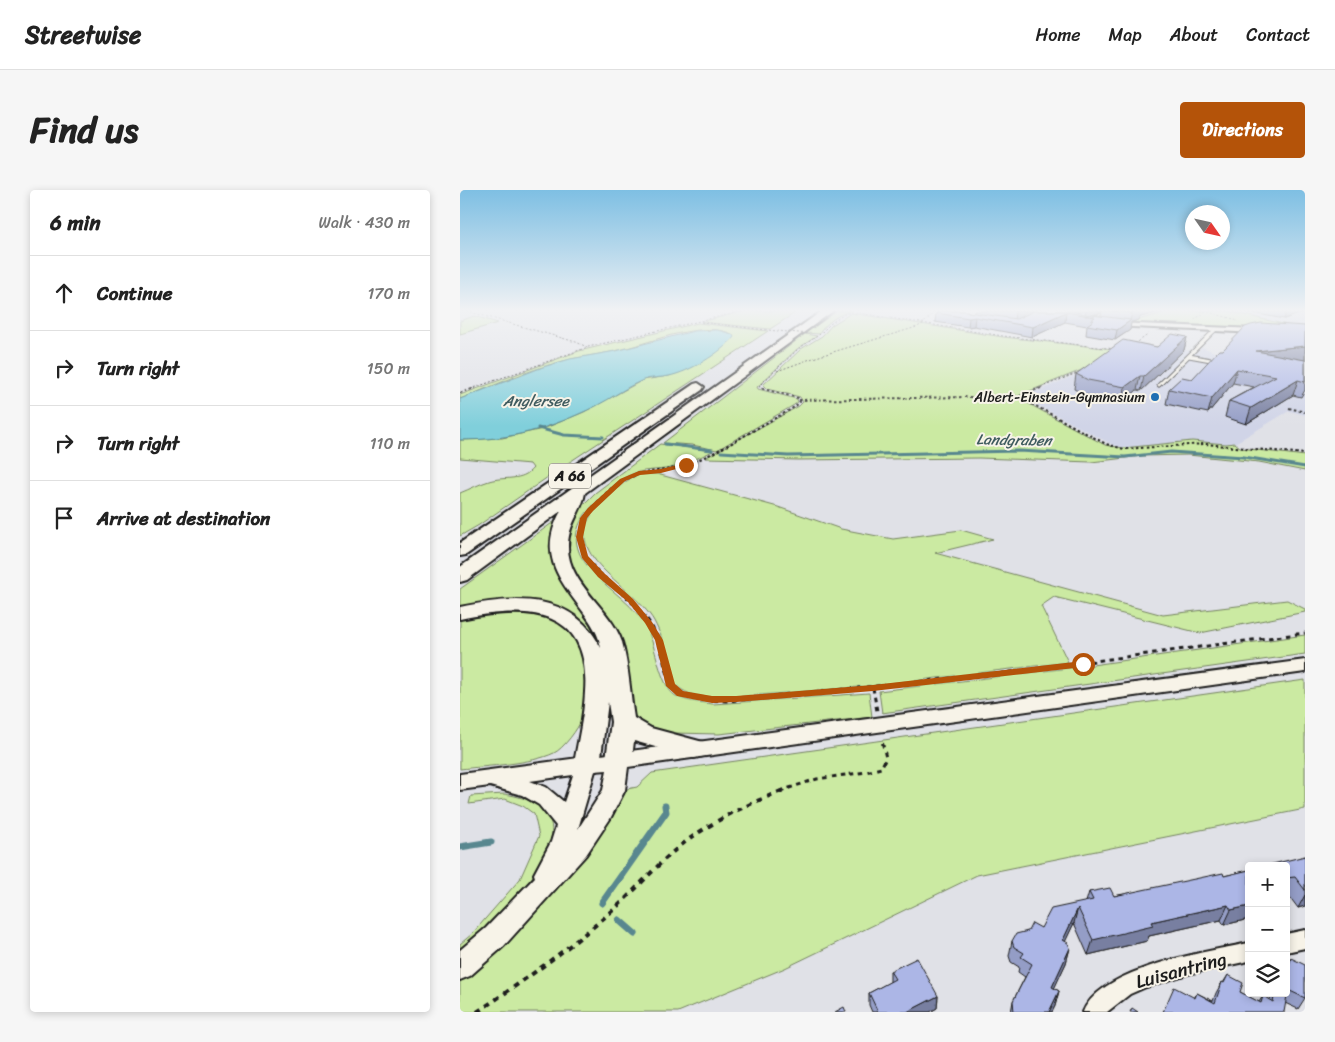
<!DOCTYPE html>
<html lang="en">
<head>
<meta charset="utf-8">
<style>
	:root { --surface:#fff; --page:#f6f6f6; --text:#222; --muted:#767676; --line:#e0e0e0; --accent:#b45309 }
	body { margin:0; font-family:Sriracha,sans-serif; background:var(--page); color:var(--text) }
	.controls { position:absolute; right:15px; bottom:15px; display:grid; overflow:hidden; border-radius:5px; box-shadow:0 2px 8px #0003 }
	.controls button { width:45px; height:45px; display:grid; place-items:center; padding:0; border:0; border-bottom:1px solid var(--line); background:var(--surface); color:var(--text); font:25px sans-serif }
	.compass { position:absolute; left:725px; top:15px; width:45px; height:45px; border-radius:50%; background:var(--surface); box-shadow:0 2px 8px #0003; rotate:124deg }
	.stop { position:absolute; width:15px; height:15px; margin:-11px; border:4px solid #b45309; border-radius:50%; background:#fff }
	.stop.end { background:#b45309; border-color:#fff; box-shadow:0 1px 5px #0008 }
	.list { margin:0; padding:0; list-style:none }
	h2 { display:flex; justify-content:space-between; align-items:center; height:65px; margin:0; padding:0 20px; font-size:21px }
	h2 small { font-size:16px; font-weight:400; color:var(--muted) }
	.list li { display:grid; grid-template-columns:32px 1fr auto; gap:15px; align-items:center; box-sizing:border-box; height:75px; padding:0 20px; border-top:1px solid var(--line) }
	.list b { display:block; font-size:19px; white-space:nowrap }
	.list em { font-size:16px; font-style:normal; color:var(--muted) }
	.icon { flex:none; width:28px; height:28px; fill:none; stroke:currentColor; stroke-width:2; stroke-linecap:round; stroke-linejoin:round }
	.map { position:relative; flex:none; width:845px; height:822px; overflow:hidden; border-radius:5px }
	header { display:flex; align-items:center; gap:30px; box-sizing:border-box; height:70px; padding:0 25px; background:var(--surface); border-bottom:1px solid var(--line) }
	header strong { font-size:24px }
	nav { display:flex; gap:28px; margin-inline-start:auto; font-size:18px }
	.intro { display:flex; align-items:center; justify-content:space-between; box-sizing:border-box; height:120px; padding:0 30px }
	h1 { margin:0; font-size:35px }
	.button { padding:12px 22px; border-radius:5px; background:var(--accent); color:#fff; font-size:18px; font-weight:700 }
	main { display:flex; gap:30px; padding:0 30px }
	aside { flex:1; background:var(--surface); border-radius:5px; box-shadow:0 2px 8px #0003 }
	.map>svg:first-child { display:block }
	.built { fill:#d0d4e7 }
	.green { fill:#cbeaa2; stroke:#74835f }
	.water { fill:#80cfdb; stroke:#58878f }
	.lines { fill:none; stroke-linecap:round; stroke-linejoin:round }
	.stream-far1 { stroke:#58878f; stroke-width:3 }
	.stream { stroke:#58878f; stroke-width:7 }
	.service-casing { stroke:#1c1c1c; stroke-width:5 }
	.minor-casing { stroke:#1c1c1c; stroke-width:4 }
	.secondary-casing { stroke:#1c1c1c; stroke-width:4 }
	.motorway-casing { stroke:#1c1c1c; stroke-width:4 }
	.path-far4 { stroke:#1c1c1c; stroke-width:1; stroke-dasharray:2 2; stroke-linecap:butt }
	.path-far3 { stroke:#1c1c1c; stroke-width:2; stroke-dasharray:2.5 2.5; stroke-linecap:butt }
	.path-far2 { stroke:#1c1c1c; stroke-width:2.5; stroke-dasharray:3 3; stroke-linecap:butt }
	.path-far1 { stroke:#1c1c1c; stroke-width:3; stroke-dasharray:4.5 4.5; stroke-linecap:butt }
	.path { stroke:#1c1c1c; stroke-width:4; stroke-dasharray:5.5 5.5; stroke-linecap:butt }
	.service { stroke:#f7f3e8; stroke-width:3 }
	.minor { fill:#f7f3e8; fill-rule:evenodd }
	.secondary { fill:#f7f3e8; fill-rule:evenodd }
	.motorway { fill:#f7f3e8; fill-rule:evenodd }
	.path-bridge { stroke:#1c1c1c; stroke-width:1; stroke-dasharray:2 2; stroke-linecap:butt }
	.wall { fill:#949dc6; stroke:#1c1c1c; fill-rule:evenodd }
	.shaded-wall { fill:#787fa1; stroke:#1c1c1c }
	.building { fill:#acb6e6; stroke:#1c1c1c }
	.route { fill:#b45309 }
	.poi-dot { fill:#1f6fb2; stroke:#f7f3e8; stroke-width:2 }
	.labels { text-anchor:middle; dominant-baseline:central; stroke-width:4; stroke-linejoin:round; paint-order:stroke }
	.far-poi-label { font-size:14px; fill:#1c1c1c; stroke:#f7f3e8; text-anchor:end }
	.far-water-label { font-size:15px; font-style:italic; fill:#3f5b5f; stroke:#f7f3e8 }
	.shield { fill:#f7f3e8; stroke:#5e5c59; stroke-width:1 }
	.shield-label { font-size:15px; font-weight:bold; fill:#1c1c1c }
	.near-street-label { font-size:19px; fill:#1c1c1c; stroke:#f7f3e8 }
</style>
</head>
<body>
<header>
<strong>Streetwise</strong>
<nav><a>Home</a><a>Map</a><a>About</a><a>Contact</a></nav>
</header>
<div class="intro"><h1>Find us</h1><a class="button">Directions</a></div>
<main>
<aside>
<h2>6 min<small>Walk · 430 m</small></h2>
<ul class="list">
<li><svg class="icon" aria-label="ahead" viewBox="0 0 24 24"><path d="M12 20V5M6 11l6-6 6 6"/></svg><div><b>Continue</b></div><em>170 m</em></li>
<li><svg class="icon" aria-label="right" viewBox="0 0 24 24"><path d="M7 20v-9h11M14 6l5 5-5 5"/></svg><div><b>Turn right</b></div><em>150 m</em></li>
<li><svg class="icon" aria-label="right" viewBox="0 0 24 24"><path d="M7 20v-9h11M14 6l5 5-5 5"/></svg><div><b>Turn right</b></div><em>110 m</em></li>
<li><svg class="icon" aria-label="arrive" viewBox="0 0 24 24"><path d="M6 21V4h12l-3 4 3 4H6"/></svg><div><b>Arrive at destination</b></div></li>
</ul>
</aside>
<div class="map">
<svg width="845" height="822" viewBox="0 0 845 822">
	<rect width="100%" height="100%" fill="#e0e1e7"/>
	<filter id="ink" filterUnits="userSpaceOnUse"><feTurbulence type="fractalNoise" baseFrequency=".02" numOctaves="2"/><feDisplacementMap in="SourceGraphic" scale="10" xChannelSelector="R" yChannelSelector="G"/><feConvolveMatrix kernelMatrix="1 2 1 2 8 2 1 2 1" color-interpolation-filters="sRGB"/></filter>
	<g filter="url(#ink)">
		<!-- built -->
		<g class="built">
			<path d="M767,121H845V139Z"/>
			<path d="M706,157L737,162L742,157L773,170L845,166V225L829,221L775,253L766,254L732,251L663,258L653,255L566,209V206L654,169Z"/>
		</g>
		<!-- green -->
		<g class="green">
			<path d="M285,121H338L310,139L241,132Z"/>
			<path d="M377,121H393C380,122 365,134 359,144L346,143Z"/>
			<path d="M711,121H767L845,139V141L663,134Z"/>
			<path d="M391,123L543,147L653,159L629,177L560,205L558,208L645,255L663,258L732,251L766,254L775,253L781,258L845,266V281L799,272L728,265L683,266L631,272L519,268L338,270L245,268L339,216L343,212L340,207L307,199L303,195L341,159L362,146L372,135Z"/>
			<path d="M14,126L38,133L0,144V131Z"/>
			<path d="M238,133L308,141L108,273L19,335L0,346V303C10,299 19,294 29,291C45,286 62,292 73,278L70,274L0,268V250L42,248L83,239L124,222L183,190L209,186L237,174L271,150L274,145C245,129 192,152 163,159C142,165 120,166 99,172C66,181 33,196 0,209V205L119,161Z"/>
			<path d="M345,144L357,146L337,159L297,197L298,199L337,209L338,212L334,215L257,260L232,255L203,253Z"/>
			<path d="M200,254L253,261C239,267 226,275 211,278C197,281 182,279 170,285C160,289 153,296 146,303C127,320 106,340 122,368C138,394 168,408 185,434C196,453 199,496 216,506C227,512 241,512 253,514L409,503L412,527L259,544L214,543L189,537L175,526L171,513L165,471L154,435L147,423L128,401L107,371V341L122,316L135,303Z"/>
			<path d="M181,284H197L318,317L381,339L433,349L501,340L533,349L475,363L703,425L827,410L845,419V422L740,443L594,407L581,416L608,472L412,496L274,507C255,507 231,510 216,495C206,487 206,464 203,452C201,445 197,437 194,431C172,392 87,361 144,311C155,301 166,288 181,284Z"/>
			<path d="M102,326L92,366L111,407L131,429L141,445L136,447C102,400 50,413 0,420V399Z"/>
			<path d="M42,423C63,423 90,423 108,437C128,454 130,504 122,528C119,538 103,559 94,563C71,574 27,576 0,579V428Z"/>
			<path d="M845,445V464L422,523L419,501L625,476Z"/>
			<path d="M845,490V619L517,685L325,778L218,822H0V792L27,769L144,636L167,599L177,597L192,583Z"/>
			<path d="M44,604C159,621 35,731 0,764V754L12,744L60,689L79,646L74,624L63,616L45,609L9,614L11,606Z"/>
		</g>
		<!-- water -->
		<path class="water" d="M257,140L272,144L274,147C261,163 229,182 209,186C200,188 191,187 183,190C166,197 152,208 136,216C89,239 52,250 0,250V209L83,177L110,169L156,161L234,141Z"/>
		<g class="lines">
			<!-- stream-far1 -->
			<g class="stream-far1">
				<path d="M78,238L104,245L143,247"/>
				<path d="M205,254L252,260"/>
				<path d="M261,262L328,266L559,261L665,267L711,262L784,267L845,277"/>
			</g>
			<!-- stream -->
			<g class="stream">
				<path d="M0,657L31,652"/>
				<path d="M142,713L206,622L205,616"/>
				<path d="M159,730L175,744"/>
			</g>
			<!-- service casing -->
			<g class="service-casing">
				<g id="service">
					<path d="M729,166L751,170"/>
					<path d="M699,195L755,140"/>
				</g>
			</g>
			<!-- minor casing -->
			<g class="minor-casing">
				<g id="minor">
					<path d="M651,121H660L623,132L620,130Z"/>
					<path d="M655,133L797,139L800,141L797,143L653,136Z"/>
					<path d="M845,740V758L826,762V744Z"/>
					<path d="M789,753V771L727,784L686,797L670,804L647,822H623C642,777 746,762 789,753Z"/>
				</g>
			</g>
			<!-- secondary casing -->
			<g class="secondary-casing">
				<path id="secondary" d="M845,470V482L168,577L165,600L150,629L126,665L44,756L10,786L0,790V760L26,738L75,687L74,684L91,652L96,636L79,615L62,605L30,596L0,600V584ZM147,580L143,600L118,639L135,581ZM113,585L104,612L86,597L70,591Z"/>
			</g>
			<!-- motorway casing -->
			<g class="motorway-casing">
				<g id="motorway">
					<path d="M362,121H373L125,303C122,322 108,333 108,357C108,395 151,418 162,452C169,476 170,503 174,528L191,538L243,552L247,559L243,566L234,568L174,551L172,569L168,576L159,579L150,576L146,569L151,532L148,512L140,574L136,581L127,584L118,581L114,574C118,550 124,526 125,502C131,415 65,416 0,429V417C54,406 113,401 141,458C139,445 132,434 124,423C99,389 77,364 101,321L7,390L0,392V377Z"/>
					<path d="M238,193L244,197L242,200L6,365L0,366V353L234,194Z"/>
				</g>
			</g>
			<!-- path-far4 -->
			<g class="path-far4">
				<path d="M7,121L116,152L127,157"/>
				<path d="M744,121L774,129L778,132"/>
				<path d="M734,129L742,125V121"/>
				<path d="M241,132L297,139"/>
				<path d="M675,154L689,144"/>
				<path d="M317,181L356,167L457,137L463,134L475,121"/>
				<path d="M11,199L128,157L283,121"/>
				<path d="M303,199L299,197L301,194L338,159L359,145L370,134L386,123H399L543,146L655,159"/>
				<path d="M577,199L622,181"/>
			</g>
			<!-- path-far3 -->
			<g class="path-far3">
				<path d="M581,198L565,204L561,208L646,254L664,259L745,254L845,264"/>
				<path d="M0,203L15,198"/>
				<path d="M339,210L562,206"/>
				<path d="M829,218L845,222"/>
				<path d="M151,300C177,277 193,285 222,276C252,266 280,248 308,232C318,226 331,221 340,212L338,208L300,198"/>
			</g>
			<!-- path-far2 -->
			<path class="path-far2" d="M152,298C80,365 149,379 188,431"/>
			<!-- path-far1 -->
			<g class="path-far1">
				<path d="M187,429C221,478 182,508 267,511L537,484L845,443"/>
				<path d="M413,498L417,521"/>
				<path d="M320,601L357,589L406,582L421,578L426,568L422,551"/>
			</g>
			<!-- path -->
			<path class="path" d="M17,822C64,791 109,758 151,722C173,703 192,680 214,661C246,634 285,615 324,600"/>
			<!-- service -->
			<use href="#service" class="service"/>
			<!-- minor -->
			<use href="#minor" class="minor"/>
			<!-- secondary -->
			<use href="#secondary" class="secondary"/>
			<!-- motorway -->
			<use href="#motorway" class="motorway"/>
			<!-- path-bridge -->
			<path class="path-bridge" d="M297,139L349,144"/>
		</g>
		<!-- wall -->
		<g class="wall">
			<path d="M479,121H508V122L515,123V121H704L680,127L679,130L671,132L670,140L655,150L626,145L627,136L605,132L572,147L514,136L508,137L475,132L476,123ZM642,122L641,126L631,125Z"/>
			<path d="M783,121H845L824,129Z"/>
			<path d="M845,136V170H844H845V200L841,207L833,205L786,234L765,227L769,211L794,197L773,193L748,223L706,214L709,199L732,189L763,160Z"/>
			<path d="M727,147L724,160L681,201L677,200L663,212L626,205L614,199L616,184Z"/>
			<path d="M845,666V716L838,718L826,702V676Z"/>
			<path d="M789,680V729L764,735L761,730L689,746L687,751L628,765L614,733L605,751L610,758L606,773L594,798L599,801L595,816L592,822H551L553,811L565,787L558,782L559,777L551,772L549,766L552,751L581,738L626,712L629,702L654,706L764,686Z"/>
			<path d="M831,768L845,808L838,819L825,813L703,822L734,808L737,803L753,811L756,803L762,792L763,793L768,785L780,802L799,812L803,806L810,810L811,803H826V775Z"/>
			<path d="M430,781L478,806L477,818L470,822H412L409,815V803L430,792Z"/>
		</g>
		<!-- shaded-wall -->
		<g class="shaded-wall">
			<path d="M556,121H577L554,131L555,122Z"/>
			<path d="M626,121H642V122L628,126H625Z"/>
			<path d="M676,121H704L680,127L679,130L671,132L670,140L655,150L657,140L670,131L672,123Z"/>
			<path d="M826,121H845V122L824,129Z"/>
			<path d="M606,122L605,132L572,147L573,137Z"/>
			<path d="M515,127L514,136L508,137L509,128Z"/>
			<path d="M727,147L724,160L681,201L684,186Z"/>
			<path d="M845,156V170L792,175L796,161Z"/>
			<path d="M777,179L773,193L748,223L752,208Z"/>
			<path d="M680,186L677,200L663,212L665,197Z"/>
			<path d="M838,190L833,205L786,234L791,218Z"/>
			<path d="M845,705V716L838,718Z"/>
			<path d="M768,715L761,730L689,746L687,751L628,765L633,750L691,732Z"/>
			<path d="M789,716V729L764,735L771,720Z"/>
			<path d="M618,718L614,733L599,765L603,750Z"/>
			<path d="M610,758L606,773L588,812L592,797Z"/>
			<path d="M599,801L595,816L592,822H589Z"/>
			<path d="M478,806L477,818L470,822H447Z"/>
		</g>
		<!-- building -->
		<g class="building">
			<path d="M479,121H507L508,122L556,129L574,121H612L624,124L671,130L657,140L627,135L634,130H631L635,127L606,122L573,137L515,127L509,128L476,123Z"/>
			<path d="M653,121H679L672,123Z"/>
			<path d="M801,133L845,136V156L796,161L845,170V192L838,190L791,218L769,211L816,186L777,179L752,208L709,199L722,187L732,189L759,160H763L785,137L791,135Z"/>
			<path d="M712,144L727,147L684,186H680L665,197L628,190L616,184L663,150L697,157Z"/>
			<path d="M845,666V700L835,687L826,688V676H805Z"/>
			<path d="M789,680V716L771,720L768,715L691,732L693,736L633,750L618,718L603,750L608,753L610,758L592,797L599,801L589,822H554L553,811L572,774L561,767L564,763L554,757L552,751L556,744L568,741L572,733L581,738L591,719L633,710L629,702L650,698L654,706L763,683L764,686Z"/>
			<path d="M457,768L478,806L447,822H418L409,803L435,789L430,781Z"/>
			<path d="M831,768L845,775V808L828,800L824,822H703L714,797L735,808L737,803L755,813L762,792L764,793L768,785L783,793L780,802L801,813L803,806L813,812L815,803H826V786Z"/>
			<path d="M384,817L386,822H375Z"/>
			<path d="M672,818L678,822H670Z"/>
		</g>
	</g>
	<!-- sky -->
	<linearGradient id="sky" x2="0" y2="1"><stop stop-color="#7ebfe3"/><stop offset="0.51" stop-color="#f1f2f4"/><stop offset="1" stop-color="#f1f2f4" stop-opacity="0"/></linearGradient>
	<rect width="845" height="236" fill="url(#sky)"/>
	<!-- route -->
	<path class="route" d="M226,273L228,276L201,283L180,285L165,291L133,321L127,328L123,347L128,366L144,383L173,409L192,432L203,450L215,494L223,501L252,506H276L413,495L623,471L628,474L623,477L413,501L276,512L252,513L217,506L206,496L195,450L185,433L168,412L138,387L122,368L116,347L120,328L128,318L160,289L179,281L201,279Z"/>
	<!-- markers -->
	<circle class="poi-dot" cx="695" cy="207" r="5"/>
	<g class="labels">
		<!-- far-poi labels -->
		<g class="far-poi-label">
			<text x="685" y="207">Albert-Einstein-Gymnasium</text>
		</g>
		<!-- far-water labels -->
		<g class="far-water-label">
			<text x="76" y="211">Anglersee</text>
			<text transform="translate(554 250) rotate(1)">Landgraben</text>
		</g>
		<!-- shield labels -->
		<rect class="shield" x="89" y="273.5" width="42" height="25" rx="4"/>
		<g class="shield-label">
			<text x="110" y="286">A 66</text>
		</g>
		<!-- near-street labels -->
		<g class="near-street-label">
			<text transform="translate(721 780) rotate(-15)">Luisantring</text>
		</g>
	</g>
</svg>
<div class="controls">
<button>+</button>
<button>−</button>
<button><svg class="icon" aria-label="layers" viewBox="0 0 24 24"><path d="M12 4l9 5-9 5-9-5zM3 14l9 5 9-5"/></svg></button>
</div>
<svg class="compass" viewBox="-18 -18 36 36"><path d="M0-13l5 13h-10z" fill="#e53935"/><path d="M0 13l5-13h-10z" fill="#767676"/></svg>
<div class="stop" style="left:623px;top:474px"></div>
<div class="stop end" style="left:226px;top:275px"></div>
</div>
</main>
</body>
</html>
